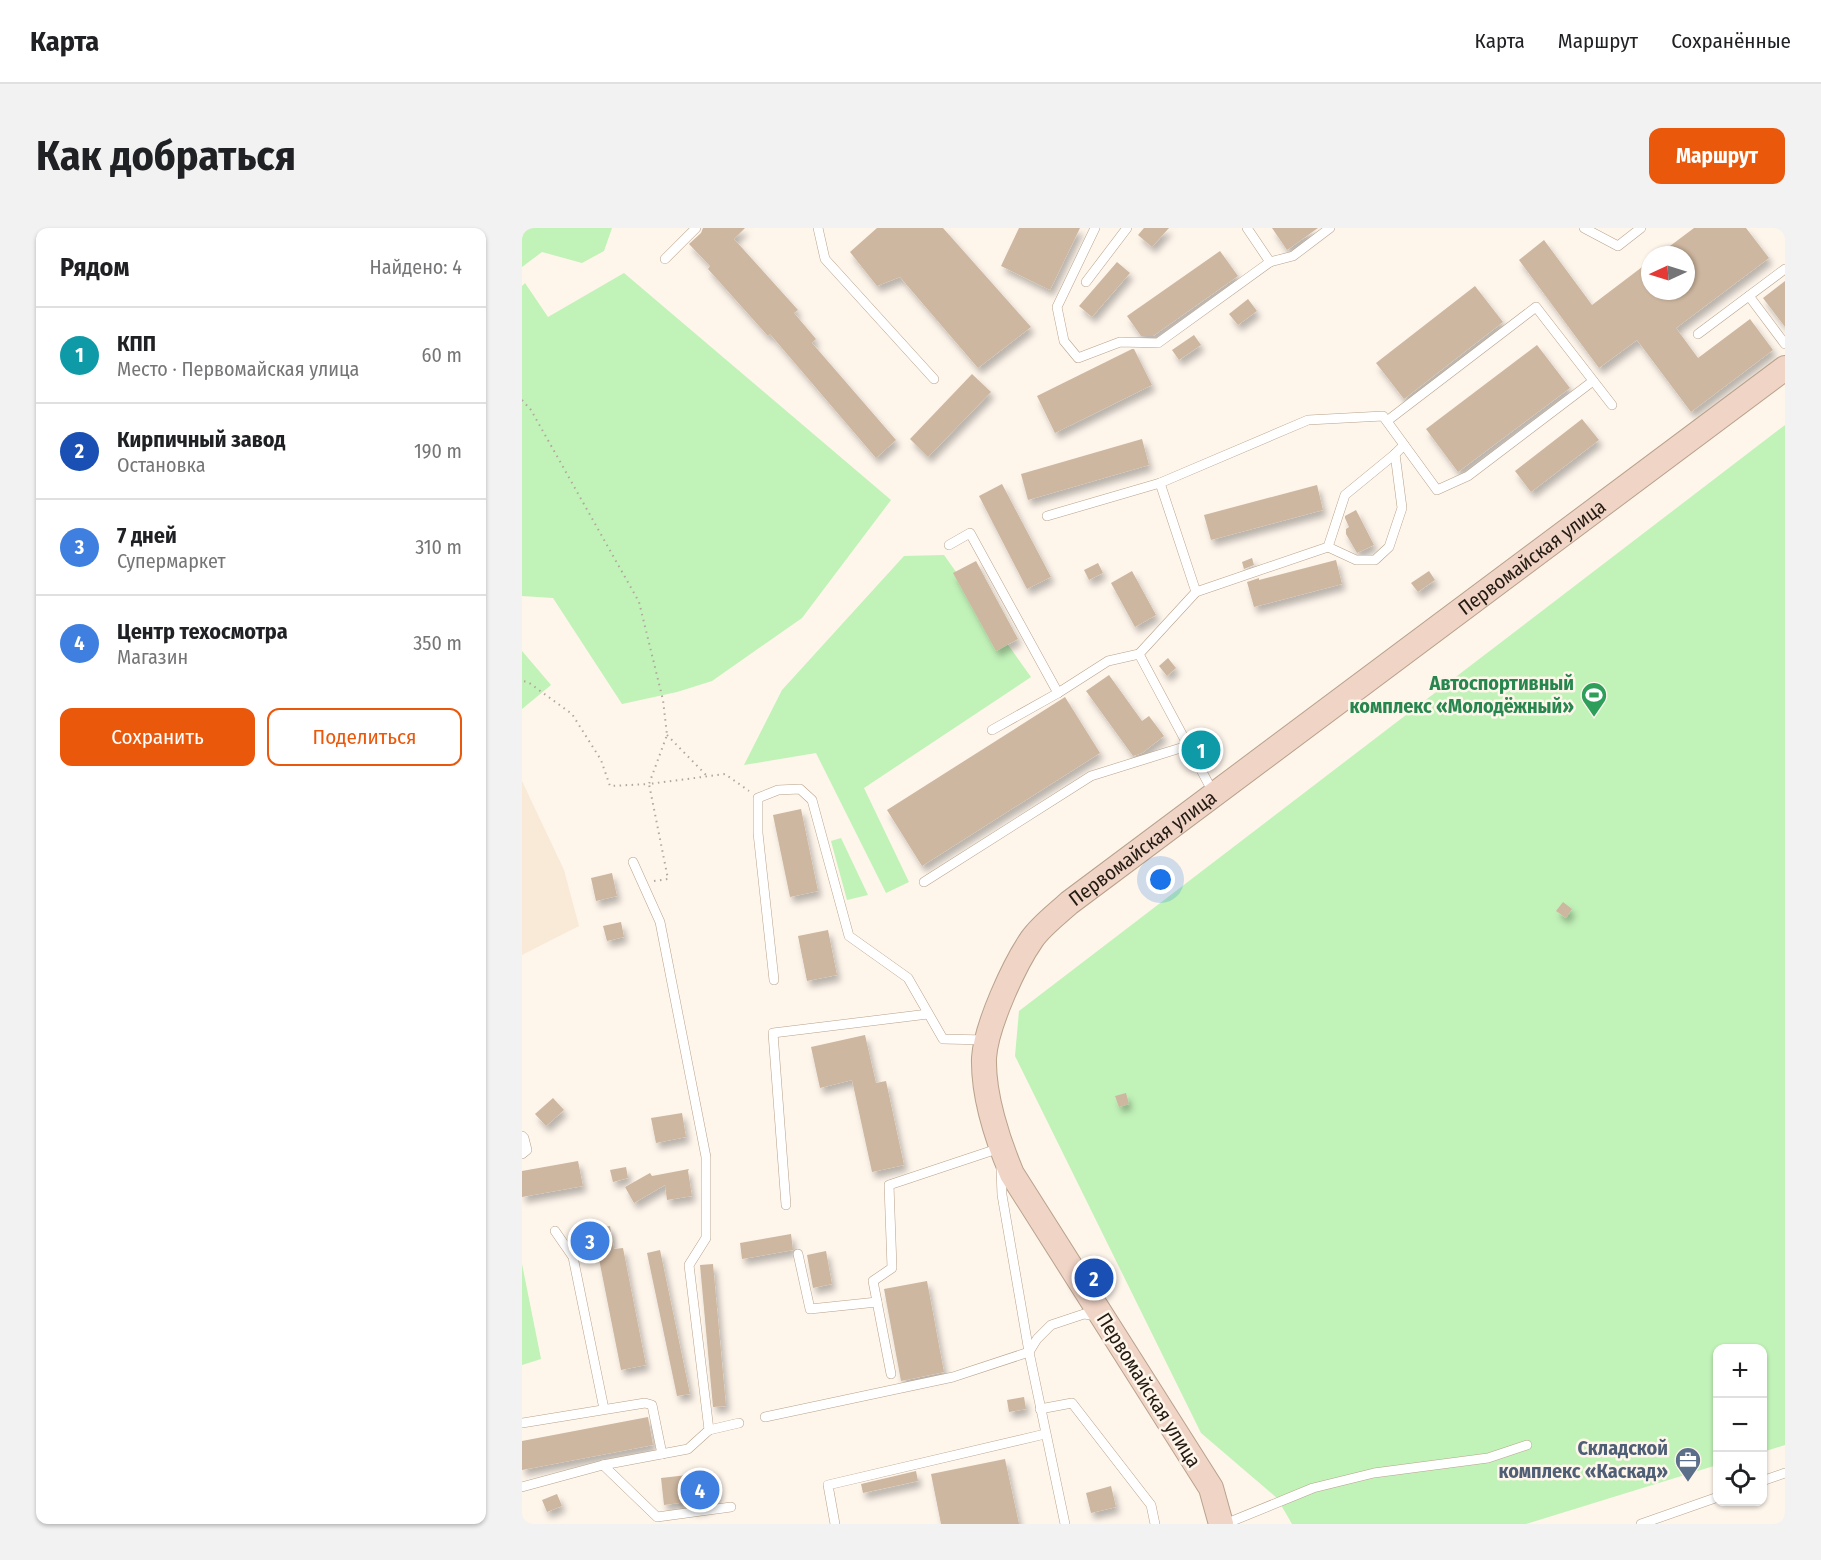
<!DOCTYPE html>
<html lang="ru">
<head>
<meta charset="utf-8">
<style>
	:root { --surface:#fff; --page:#f2f2f2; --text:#202124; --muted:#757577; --line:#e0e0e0; --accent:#ea580c }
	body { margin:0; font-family:"Fira Sans Condensed",sans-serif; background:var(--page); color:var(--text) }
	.controls { position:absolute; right:18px; bottom:18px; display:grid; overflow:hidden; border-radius:12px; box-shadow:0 2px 4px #0004 }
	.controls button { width:54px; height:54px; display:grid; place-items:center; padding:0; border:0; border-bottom:2px solid var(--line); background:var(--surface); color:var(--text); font:30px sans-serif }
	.compass { position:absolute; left:1119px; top:18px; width:54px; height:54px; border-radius:50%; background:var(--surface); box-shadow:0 2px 4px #0004; rotate:266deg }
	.you { position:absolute; left:639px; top:652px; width:21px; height:21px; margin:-15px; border:4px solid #fff; border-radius:50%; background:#1a73e8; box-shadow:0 0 0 9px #1a73e833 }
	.badge { display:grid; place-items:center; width:39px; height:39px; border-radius:50%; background:var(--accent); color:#fff; font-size:20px; font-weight:700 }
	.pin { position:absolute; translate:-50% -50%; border:3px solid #fff; box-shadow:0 2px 6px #0006 }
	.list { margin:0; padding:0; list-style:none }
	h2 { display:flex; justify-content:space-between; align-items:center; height:78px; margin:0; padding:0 24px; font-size:26px }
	h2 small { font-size:20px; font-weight:400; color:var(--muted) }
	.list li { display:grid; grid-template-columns:39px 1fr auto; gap:18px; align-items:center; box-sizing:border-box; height:96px; padding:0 24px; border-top:2px solid var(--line) }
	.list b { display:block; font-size:22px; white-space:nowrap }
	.list p { margin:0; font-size:20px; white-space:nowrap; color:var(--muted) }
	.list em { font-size:20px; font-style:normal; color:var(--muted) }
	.actions { display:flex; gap:12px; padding:18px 24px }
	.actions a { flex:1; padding:14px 0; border:2px solid var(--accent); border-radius:12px; text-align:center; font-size:21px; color:var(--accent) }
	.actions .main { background:var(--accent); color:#fff }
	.icon { flex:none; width:33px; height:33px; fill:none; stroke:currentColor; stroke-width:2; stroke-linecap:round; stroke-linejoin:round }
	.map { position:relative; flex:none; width:1263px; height:1296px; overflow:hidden; border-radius:12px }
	header { display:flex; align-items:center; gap:36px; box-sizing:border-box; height:84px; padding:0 30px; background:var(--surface); border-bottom:2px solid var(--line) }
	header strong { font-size:28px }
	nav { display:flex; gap:33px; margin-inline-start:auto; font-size:21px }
	.intro { display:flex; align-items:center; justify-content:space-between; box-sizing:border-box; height:144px; padding:0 36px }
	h1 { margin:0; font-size:42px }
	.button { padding:15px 27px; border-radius:12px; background:var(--accent); color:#fff; font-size:21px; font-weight:700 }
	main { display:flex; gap:36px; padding:0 36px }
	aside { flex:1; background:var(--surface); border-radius:12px; box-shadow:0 2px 4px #0004 }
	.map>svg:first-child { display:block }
	.education { fill:#f9ead7 }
	.green { fill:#c1f2b8 }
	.building { fill:#ceb7a0; filter:url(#shadow) }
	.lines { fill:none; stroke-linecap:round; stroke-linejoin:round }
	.lane-casing { stroke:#b8a28b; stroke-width:10 }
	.secondary-casing { stroke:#b8a28b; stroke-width:26 }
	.path { stroke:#b0a79e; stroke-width:2; stroke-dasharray:1.5 4.5; stroke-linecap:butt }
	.lane { stroke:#fff; stroke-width:9 }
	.secondary { stroke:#f0d4c6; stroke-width:24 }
	.labels { text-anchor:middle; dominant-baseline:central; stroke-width:5; stroke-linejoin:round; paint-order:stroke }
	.street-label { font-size:20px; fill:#231a12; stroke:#fef5eb }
	.leisure-label { font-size:20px; font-weight:bold; fill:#27864d; stroke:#fef5eb; text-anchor:end }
	.service-label { font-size:20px; font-weight:bold; fill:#4e5e75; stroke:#fef5eb; text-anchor:end }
</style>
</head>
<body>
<header>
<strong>Карта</strong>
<nav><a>Карта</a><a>Маршрут</a><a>Сохранённые</a></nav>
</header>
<div class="intro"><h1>Как добраться</h1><a class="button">Маршрут</a></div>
<main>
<aside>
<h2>Рядом<small>Найдено: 4</small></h2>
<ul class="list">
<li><span class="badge" style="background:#0f9aa8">1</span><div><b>КПП</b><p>Место · Первомайская улица</p></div><em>60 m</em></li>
<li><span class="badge" style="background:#1a4fb4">2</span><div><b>Кирпичный завод</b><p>Остановка</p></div><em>190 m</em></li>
<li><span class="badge" style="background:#3f7fe0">3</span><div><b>7 дней</b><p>Супермаркет</p></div><em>310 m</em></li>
<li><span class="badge" style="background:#3f7fe0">4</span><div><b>Центр техосмотра</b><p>Магазин</p></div><em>350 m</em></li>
</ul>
<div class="actions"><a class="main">Сохранить</a><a>Поделиться</a></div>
</aside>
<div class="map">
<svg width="1263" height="1296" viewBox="0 0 1263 1296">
	<defs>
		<filter id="shadow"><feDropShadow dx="3.5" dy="6" stdDeviation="3" flood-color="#0004"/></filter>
	</defs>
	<rect width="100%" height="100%" fill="#fef5eb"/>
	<!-- education -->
	<path class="education" d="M0,553L42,642L57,698L0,727Z"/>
	<!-- green -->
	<g class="green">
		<path d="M0,0H90L82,23L60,35L20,24L0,39Z"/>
		<path d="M102,45L369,272L280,390L190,453L155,464L100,476L31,370L0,368V58L3,55L26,89Z"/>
		<path d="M1263,197V1217L1241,1224L1240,1120H1196L1195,1237L1004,1296H770L755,1270L679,1205L493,828L497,783Z"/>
		<path d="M422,327L509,449L342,560L387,654L364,665L294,525L222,537L260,462L382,328Z"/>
		<path d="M0,423L29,457L0,481Z"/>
		<path d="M319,610L346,667L325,672L309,613Z"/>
		<path d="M0,1036L19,1131L0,1137Z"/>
	</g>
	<!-- building -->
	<g class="building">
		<path d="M181,0H223L212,11L276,82L272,85L294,111L290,115L374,212L354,230L248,106L246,108L186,41L188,38L167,16L179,5Z"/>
		<path d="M355,0H421L509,99L456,140L378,49L355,58L328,24Z"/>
		<path d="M497,0H558L528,62L479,38Z"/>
		<path d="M622,0H647L630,19L616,7Z"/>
		<path d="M750,0H796L765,22Z"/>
		<path d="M1172,0H1224L1247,30L1154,100L1176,130L1228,91L1251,122L1169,184L1115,112L1077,140L997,32L1022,12L1070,77L1128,33V63H1164V27H1136Z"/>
		<path d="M698,23L716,48L631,108H619L605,88Z"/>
		<path d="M595,34L608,45L570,89L557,78Z"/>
		<path d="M1263,53V99L1241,70Z"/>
		<path d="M953,58L981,94L882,171L854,135Z"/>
		<path d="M726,71L735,83L716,97L707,86Z"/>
		<path d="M672,107L679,117L657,132L650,122Z"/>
		<path d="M1015,117L1048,160L936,244L904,201Z"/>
		<path d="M610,121H612L630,157L533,205L515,168Z"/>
		<path d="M450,146L469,164L406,229L388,211Z"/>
		<path d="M1060,191L1077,212L1009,264L993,243Z"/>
		<path d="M620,211L627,237L506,272L499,246Z"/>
		<path d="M480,256L529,349L505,361L457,268Z"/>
		<path d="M795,257L801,282L689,312L682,287Z"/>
		<path d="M834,282L852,317L835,325L824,306V301L827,299L823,290V288Z"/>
		<path d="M730,330L732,337L722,341L720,334Z"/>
		<path d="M814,332L820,356L732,379L725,354L737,350V352Z"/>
		<path d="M454,333L496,411L474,423L431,345Z"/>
		<path d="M576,335L581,345L567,352L562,342Z"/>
		<path d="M610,343L634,387L613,399L589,355Z"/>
		<path d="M907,343L913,352L896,364L889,355Z"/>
		<path d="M646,430L654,440L645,448L637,438Z"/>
		<path d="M587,447L620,493L627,488L642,508L620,525L611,528L564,463Z"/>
		<path d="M543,469L578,525L400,638L365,582Z"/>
		<path d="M680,513L688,524L680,530L673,517Z"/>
		<path d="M279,581L296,663L268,669L251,587Z"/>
		<path d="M90,645L95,668L74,673L69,650Z"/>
		<path d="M1041,674L1050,681L1044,690L1034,683Z"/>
		<path d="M99,694L102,709L85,713L81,698Z"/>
		<path d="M306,702L315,747L285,753L276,708Z"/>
		<path d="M343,807L354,855L364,853L382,937L350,944L330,852L298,860L289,819Z"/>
		<path d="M604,865L607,876L597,879L593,868Z"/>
		<path d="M31,870L42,882L24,898L13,886Z"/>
		<path d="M160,885L164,909L134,915L129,890Z"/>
		<path d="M56,933L61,958L0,969V943Z"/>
		<path d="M104,939L106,950L91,954L88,942Z"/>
		<path d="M167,941L166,943L170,968L145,972L143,957L112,975L103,959L128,945L130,948Z"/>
		<path d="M88,998L92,1021L101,1020L124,1137L99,1142L75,1021L63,1023L59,1003Z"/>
		<path d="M269,1006L271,1022L220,1031L218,1015Z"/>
		<path d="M138,1022L168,1166L155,1168L125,1025Z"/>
		<path d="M304,1023L310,1056L291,1060L285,1027Z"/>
		<path d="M191,1036L204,1178L191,1179L178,1037Z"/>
		<path d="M405,1053L422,1144L379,1153L362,1061Z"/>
		<path d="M502,1169L504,1181L487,1184L485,1172Z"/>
		<path d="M126,1189L131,1217L0,1242V1213Z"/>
		<path d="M483,1231L497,1296H419L409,1246Z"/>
		<path d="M394,1243L396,1253L341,1265L339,1256Z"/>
		<path d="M192,1244L195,1270L142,1277L139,1250Z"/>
		<path d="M589,1258L594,1279L569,1285L564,1265Z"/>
		<path d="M35,1266L40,1278L25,1284L20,1272Z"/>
	</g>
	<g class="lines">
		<!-- lane casing -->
		<g class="lane-casing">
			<g id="lane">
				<path d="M296,0L303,31L412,151"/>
				<path d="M573,0L535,79L542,113L556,130L598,114L636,115L748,34L771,28L808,0"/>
				<path d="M725,0L748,34"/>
				<path d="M1062,0L1096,18L1119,0"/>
				<path d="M143,31L174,0"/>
				<path d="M564,54L605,0"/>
				<path d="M1227,68L1263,116"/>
				<path d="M1176,106L1263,41"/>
				<path d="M865,193L1014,79L1090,177"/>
				<path d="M525,288L638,255"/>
				<path d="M427,317L448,305L536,465"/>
				<path d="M806,319L834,332H853L867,319L880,280L873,226"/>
				<path d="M674,364L806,319L823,267L873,226L882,217"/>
				<path d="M470,502L536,465L586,433L617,426"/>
				<path d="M692,566L617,426L674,364L638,255L786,192L861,188L915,262L946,248L1071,153"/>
				<path d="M402,654L569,548L665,518"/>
				<path d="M252,752L236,605V570L256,562L278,561L290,572L327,708L386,750L421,811L464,812"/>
				<path d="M0,908L2,910L5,922L0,926"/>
				<path d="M479,941L480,967L507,1124L543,1296"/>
				<path d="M264,977L251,805L406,786"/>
				<path d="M33,1003L51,1029L82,1181"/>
				<path d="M276,1026L288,1081L355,1074"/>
				<path d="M369,1146L351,1053L370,1040L367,957L478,920"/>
				<path d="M518,1181L550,1175L629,1277L633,1296"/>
				<path d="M243,1189L431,1149L507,1124L515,1111L529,1097L562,1086L575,1088"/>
				<path d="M0,1195L123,1175L130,1177L140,1226"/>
				<path d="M187,1202L217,1195"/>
				<path d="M81,1237L135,1289L209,1279"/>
				<path d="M1240,1253L1263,1245"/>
				<path d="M0,1259L81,1237L166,1221L187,1202L167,1037L184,1010V929L138,694L111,634"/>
				<path d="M313,1296L306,1257L523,1206"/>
				<path d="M703,1296L791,1260L852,1245L966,1230L1005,1217"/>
				<path d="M1119,1296L1196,1269"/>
			</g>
		</g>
		<!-- secondary casing -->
		<g class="secondary-casing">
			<g id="secondary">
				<path id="s1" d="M699,1296L689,1260L490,946C476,913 461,867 462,830C464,798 492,737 510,711C519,698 535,686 547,675L1263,140"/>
			</g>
		</g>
		<!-- path -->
		<g class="path">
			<path d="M0,172L9,182L117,374L141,472L145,507L127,556L88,558L79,532L50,486L6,454L0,453"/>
			<path d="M145,507L186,549"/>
			<path d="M132,653L146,651L127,556L203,546L227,563"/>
		</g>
		<!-- lane -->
		<use href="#lane" class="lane"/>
		<!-- secondary -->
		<use href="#secondary" class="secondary"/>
	</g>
	<!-- icons -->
	<defs>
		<g id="stadium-pin" transform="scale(1.35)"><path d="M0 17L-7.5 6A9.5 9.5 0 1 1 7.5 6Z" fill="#2e9e5b" stroke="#fef5eb"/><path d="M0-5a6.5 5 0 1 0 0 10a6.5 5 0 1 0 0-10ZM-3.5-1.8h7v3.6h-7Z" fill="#fff"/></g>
		<g id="office-pin" transform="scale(1.35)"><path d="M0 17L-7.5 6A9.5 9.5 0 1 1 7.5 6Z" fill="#5c6f8a" stroke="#fef5eb"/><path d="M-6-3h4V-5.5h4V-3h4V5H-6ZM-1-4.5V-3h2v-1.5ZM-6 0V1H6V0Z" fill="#fff"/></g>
	</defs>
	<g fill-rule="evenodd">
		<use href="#stadium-pin" x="1072" y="467"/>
		<use href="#office-pin" x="1166" y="1232"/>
	</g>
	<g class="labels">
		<!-- street labels -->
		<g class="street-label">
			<text stroke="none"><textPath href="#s1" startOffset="1288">Первомайская улица</textPath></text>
			<text stroke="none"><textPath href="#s1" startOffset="802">Первомайская улица</textPath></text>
			<text transform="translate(627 1162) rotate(58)">Первомайская улица</text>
		</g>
		<!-- leisure labels -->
		<g class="leisure-label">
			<text x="1052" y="455">Автоспортивный<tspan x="1052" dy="23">комплекс «Молодёжный»</tspan></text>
		</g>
		<!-- service labels -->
		<g class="service-label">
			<text x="1146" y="1220">Складской<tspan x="1146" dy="23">комплекс «Каскад»</tspan></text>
		</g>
	</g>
</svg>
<div class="controls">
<button>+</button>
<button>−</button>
<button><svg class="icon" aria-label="locate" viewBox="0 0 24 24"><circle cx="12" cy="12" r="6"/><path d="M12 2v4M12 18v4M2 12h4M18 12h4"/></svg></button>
</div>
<svg class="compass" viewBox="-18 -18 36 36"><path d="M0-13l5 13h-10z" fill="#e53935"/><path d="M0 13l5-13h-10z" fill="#757577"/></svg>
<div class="you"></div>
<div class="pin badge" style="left:679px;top:522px;background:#0f9aa8">1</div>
<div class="pin badge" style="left:572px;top:1050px;background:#1a4fb4">2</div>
<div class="pin badge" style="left:68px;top:1013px;background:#3f7fe0">3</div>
<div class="pin badge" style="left:178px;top:1262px;background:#3f7fe0">4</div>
</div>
</main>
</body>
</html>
